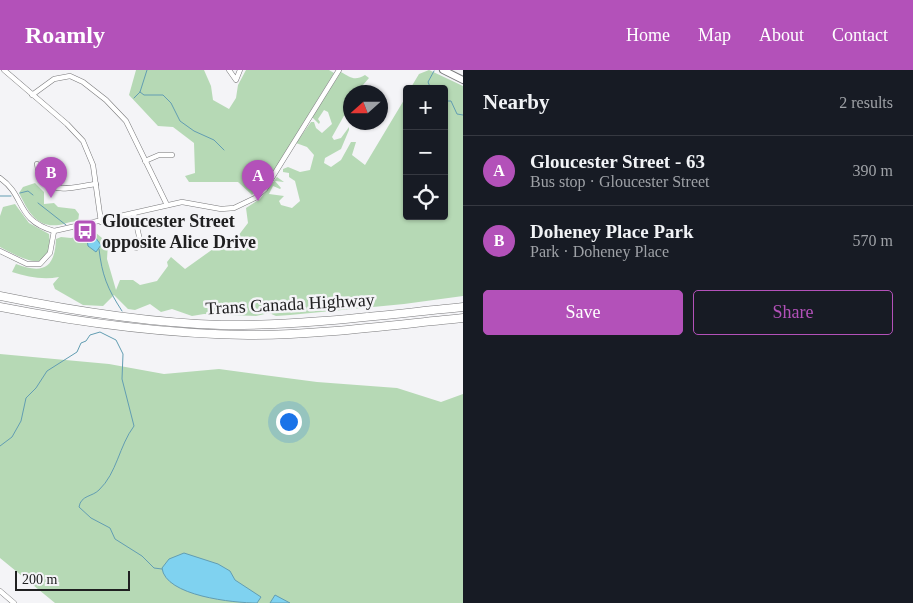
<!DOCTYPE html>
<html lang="en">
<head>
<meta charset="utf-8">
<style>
	:root { --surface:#171b24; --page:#20242c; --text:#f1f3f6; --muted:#9ea1a6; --line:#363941; --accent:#b351b9 }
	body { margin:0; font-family:"Times New Roman",serif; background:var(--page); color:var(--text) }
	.controls { position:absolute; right:15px; top:15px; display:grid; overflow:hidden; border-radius:5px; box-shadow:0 1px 4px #0004 }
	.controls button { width:45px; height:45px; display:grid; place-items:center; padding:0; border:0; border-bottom:1px solid var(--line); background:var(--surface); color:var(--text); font:25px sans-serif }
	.compass { position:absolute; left:343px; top:15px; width:45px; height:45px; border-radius:50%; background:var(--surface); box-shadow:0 1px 4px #0004; rotate:249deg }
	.scale { position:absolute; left:15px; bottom:12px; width:115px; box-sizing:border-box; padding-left:5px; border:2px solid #202021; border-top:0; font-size:14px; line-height:18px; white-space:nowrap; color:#202021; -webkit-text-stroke:4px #f4f4f7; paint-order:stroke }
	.you { position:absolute; left:288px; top:351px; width:18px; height:18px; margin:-12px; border:4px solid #fff; border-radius:50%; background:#1a73e8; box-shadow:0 0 0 8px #1a73e833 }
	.badge { display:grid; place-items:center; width:32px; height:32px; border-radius:50%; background:var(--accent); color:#fff; font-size:16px; font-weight:700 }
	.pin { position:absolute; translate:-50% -41px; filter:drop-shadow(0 1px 2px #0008) }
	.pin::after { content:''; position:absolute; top:26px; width:18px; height:15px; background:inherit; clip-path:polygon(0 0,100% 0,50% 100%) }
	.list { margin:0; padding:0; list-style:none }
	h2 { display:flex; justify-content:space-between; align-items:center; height:65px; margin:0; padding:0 20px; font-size:21px }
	h2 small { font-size:16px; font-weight:400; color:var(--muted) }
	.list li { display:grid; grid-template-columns:32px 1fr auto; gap:15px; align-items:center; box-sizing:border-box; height:70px; padding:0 20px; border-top:1px solid var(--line) }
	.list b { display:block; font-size:19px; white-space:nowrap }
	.list p { margin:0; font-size:16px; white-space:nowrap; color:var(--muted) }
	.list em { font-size:16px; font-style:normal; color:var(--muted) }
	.actions { display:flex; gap:10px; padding:15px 20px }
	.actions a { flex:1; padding:11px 0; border:1px solid var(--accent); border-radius:5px; text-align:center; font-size:18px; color:var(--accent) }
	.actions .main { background:var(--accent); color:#fff }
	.icon { flex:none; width:28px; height:28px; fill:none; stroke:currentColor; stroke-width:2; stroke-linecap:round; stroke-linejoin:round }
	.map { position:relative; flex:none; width:463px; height:533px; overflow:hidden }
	header { display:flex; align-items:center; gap:30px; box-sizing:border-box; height:70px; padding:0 25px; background:var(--accent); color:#fff }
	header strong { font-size:24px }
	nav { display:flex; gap:28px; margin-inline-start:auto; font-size:18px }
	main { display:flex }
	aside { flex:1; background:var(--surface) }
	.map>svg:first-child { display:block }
	.green { fill:#b6d9b5 }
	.water { fill:#7fd2f0; stroke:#629db2 }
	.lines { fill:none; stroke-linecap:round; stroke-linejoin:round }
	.stream { stroke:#629db2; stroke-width:1 }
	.street-casing { stroke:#7a7a7c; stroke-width:5.5 }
	.secondary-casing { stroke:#7a7a7c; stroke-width:8 }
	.highway-casing { stroke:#7a7a7c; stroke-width:9 }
	.street { stroke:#fff; stroke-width:4.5 }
	.secondary { stroke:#fff; stroke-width:6 }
	.highway { stroke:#fff; stroke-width:8 }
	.labels { text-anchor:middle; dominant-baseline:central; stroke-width:5; stroke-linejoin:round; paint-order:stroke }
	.poi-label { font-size:18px; font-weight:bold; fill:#202021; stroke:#f4f4f7; text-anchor:start }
	.street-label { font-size:18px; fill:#202021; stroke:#f4f4f7 }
</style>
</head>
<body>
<header>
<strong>Roamly</strong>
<nav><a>Home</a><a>Map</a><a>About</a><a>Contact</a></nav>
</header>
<main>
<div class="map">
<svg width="463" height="533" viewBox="0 0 463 533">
	<rect width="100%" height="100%" fill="#f4f4f7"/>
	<!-- green -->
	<g class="green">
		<path d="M136,0H204L211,16L213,30L229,39L236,28L238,15L246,0H329L334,3L270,107L252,125L238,112H189L185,106L195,103L194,73L173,57L158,56L129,25Z"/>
		<path d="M429,0L463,16V226L404,234L290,245L276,246L269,243L256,246L204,244L192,246L172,239L161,242L150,234L135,240L128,239L114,225L103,236L83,235L55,219L53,214L59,207C43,210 28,207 12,202L16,194C42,204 55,199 56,169L61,167L71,168L96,163L108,173L107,189L116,220L120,210H133L140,215L157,211L168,196L167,192L171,187L185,199L213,179L238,166L248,153L246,138L260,129L277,107L284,112L275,111L281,118L280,119L273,116L269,124L284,126L279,131L281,135L292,138L300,131L295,111L289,107V103L283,102V99L288,97L300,102L310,100L314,85L307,77L296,73L311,52H314L316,58L322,63L332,54L328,42L324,40L318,49L320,52L319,54L312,47L341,2C351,8 355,11 365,5L369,8L357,22H350V35L332,67L334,70L341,68L349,57V60L341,79L325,88L324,93L331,97L341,90L351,72H356L352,85L365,95L407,25V146H444V19H410L419,4Z"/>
		<path d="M35,113L44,122V134L54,133L58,137L75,139L79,144L78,152C71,150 66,154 59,155C35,158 28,140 19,123L23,117Z"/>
		<path d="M15,134L29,153L49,164C55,208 21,188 0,177V146L3,137Z"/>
		<path d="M0,284L109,294L164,304L219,299L317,312L397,318L441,332L463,324V533H55L0,488Z"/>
	</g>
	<!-- water -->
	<g class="water">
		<path d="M90,165L95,167L101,175L96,182L88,176L87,170Z"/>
		<path d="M184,483L218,494L230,501L235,510L261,527L257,533C234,533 165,526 162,498L169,489Z"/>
		<path d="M275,525L290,533H270Z"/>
	</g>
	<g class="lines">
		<!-- stream -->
		<g class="stream">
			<path d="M431,19L428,12L434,1"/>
			<path d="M140,22L144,25H163L171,33L180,51L194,61L214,70L224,80"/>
			<path d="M134,28L140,22L147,0"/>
			<path d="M444,31H451L457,44L463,45"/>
			<path d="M20,123L28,121L33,125"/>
			<path d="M0,126H11"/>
			<path d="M38,133L66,155"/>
			<path d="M83,163L89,167"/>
			<path d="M99,179C102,205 107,218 122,241"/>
			<path d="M0,376L12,367L21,351L26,328L36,318L47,301L77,282L81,273L86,271L90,265L100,262L116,270L123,284L122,309L134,356C119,376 117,403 99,420C92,427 81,425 79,437L91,448L110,458L115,469L142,486L154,498L162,499"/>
		</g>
		<!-- street casing -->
		<g class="street-casing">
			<g id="street">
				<path d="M4,0L67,54L83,71L93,95L101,152"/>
				<path d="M229,0L236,10L240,0"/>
				<path d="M32,25L54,9L70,6L83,12L106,30L126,51L167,135"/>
				<path d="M145,91L159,85H172"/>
				<path d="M37,94C42,129 71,117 96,114"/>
				<path d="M0,108C26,126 15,150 54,161L182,132L221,139L234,138L255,128L265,119L339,0"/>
				<path d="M134,144L139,166L136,178"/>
				<path d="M0,181L27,194H40L50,183L54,161"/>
				<path d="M0,521L14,533"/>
			</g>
		</g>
		<!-- secondary casing -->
		<g class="secondary-casing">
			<path id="secondary" d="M443,0L463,10"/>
		</g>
		<!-- highway casing -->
		<g class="highway-casing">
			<g id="highway">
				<path d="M0,226C73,241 147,253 221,255C302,256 383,245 463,237"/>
				<path d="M0,237C82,253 164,264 248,265C319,265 392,255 463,248"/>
			</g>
		</g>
		<!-- street -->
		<use href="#street" class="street"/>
		<!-- secondary -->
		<use href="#secondary" class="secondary"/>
		<!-- highway -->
		<use href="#highway" class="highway"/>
	</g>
	<!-- icons -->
	<defs>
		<g id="bus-square" transform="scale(1.25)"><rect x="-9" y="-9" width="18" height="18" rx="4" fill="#b351b9" stroke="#f4f4f7"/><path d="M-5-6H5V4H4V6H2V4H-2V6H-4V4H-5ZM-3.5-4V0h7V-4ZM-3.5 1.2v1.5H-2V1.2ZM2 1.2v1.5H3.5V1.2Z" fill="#fff"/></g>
	</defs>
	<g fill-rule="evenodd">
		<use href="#bus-square" x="85" y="161"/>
	</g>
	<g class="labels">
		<!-- poi labels -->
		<g class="poi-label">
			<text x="102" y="151">Gloucester Street<tspan x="102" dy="21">opposite Alice Drive</tspan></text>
		</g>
		<!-- street labels -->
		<g class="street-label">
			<text transform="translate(290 234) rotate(-3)">Trans Canada Highway</text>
		</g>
	</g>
</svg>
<div class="controls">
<button>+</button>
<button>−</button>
<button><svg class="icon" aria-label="locate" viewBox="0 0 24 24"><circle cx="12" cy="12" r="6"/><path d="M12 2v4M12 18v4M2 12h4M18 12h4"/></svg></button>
</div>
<svg class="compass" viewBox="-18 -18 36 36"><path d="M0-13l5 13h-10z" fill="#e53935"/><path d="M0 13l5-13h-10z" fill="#9ea1a6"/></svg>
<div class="scale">200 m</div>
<div class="you"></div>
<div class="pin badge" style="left:258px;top:131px">A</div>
<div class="pin badge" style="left:51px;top:128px">B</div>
</div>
<aside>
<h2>Nearby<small>2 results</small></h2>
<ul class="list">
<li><span class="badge">A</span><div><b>Gloucester Street - 63</b><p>Bus stop · Gloucester Street</p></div><em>390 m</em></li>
<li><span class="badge">B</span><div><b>Doheney Place Park</b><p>Park · Doheney Place</p></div><em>570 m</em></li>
</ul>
<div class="actions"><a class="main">Save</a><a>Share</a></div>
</aside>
</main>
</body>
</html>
